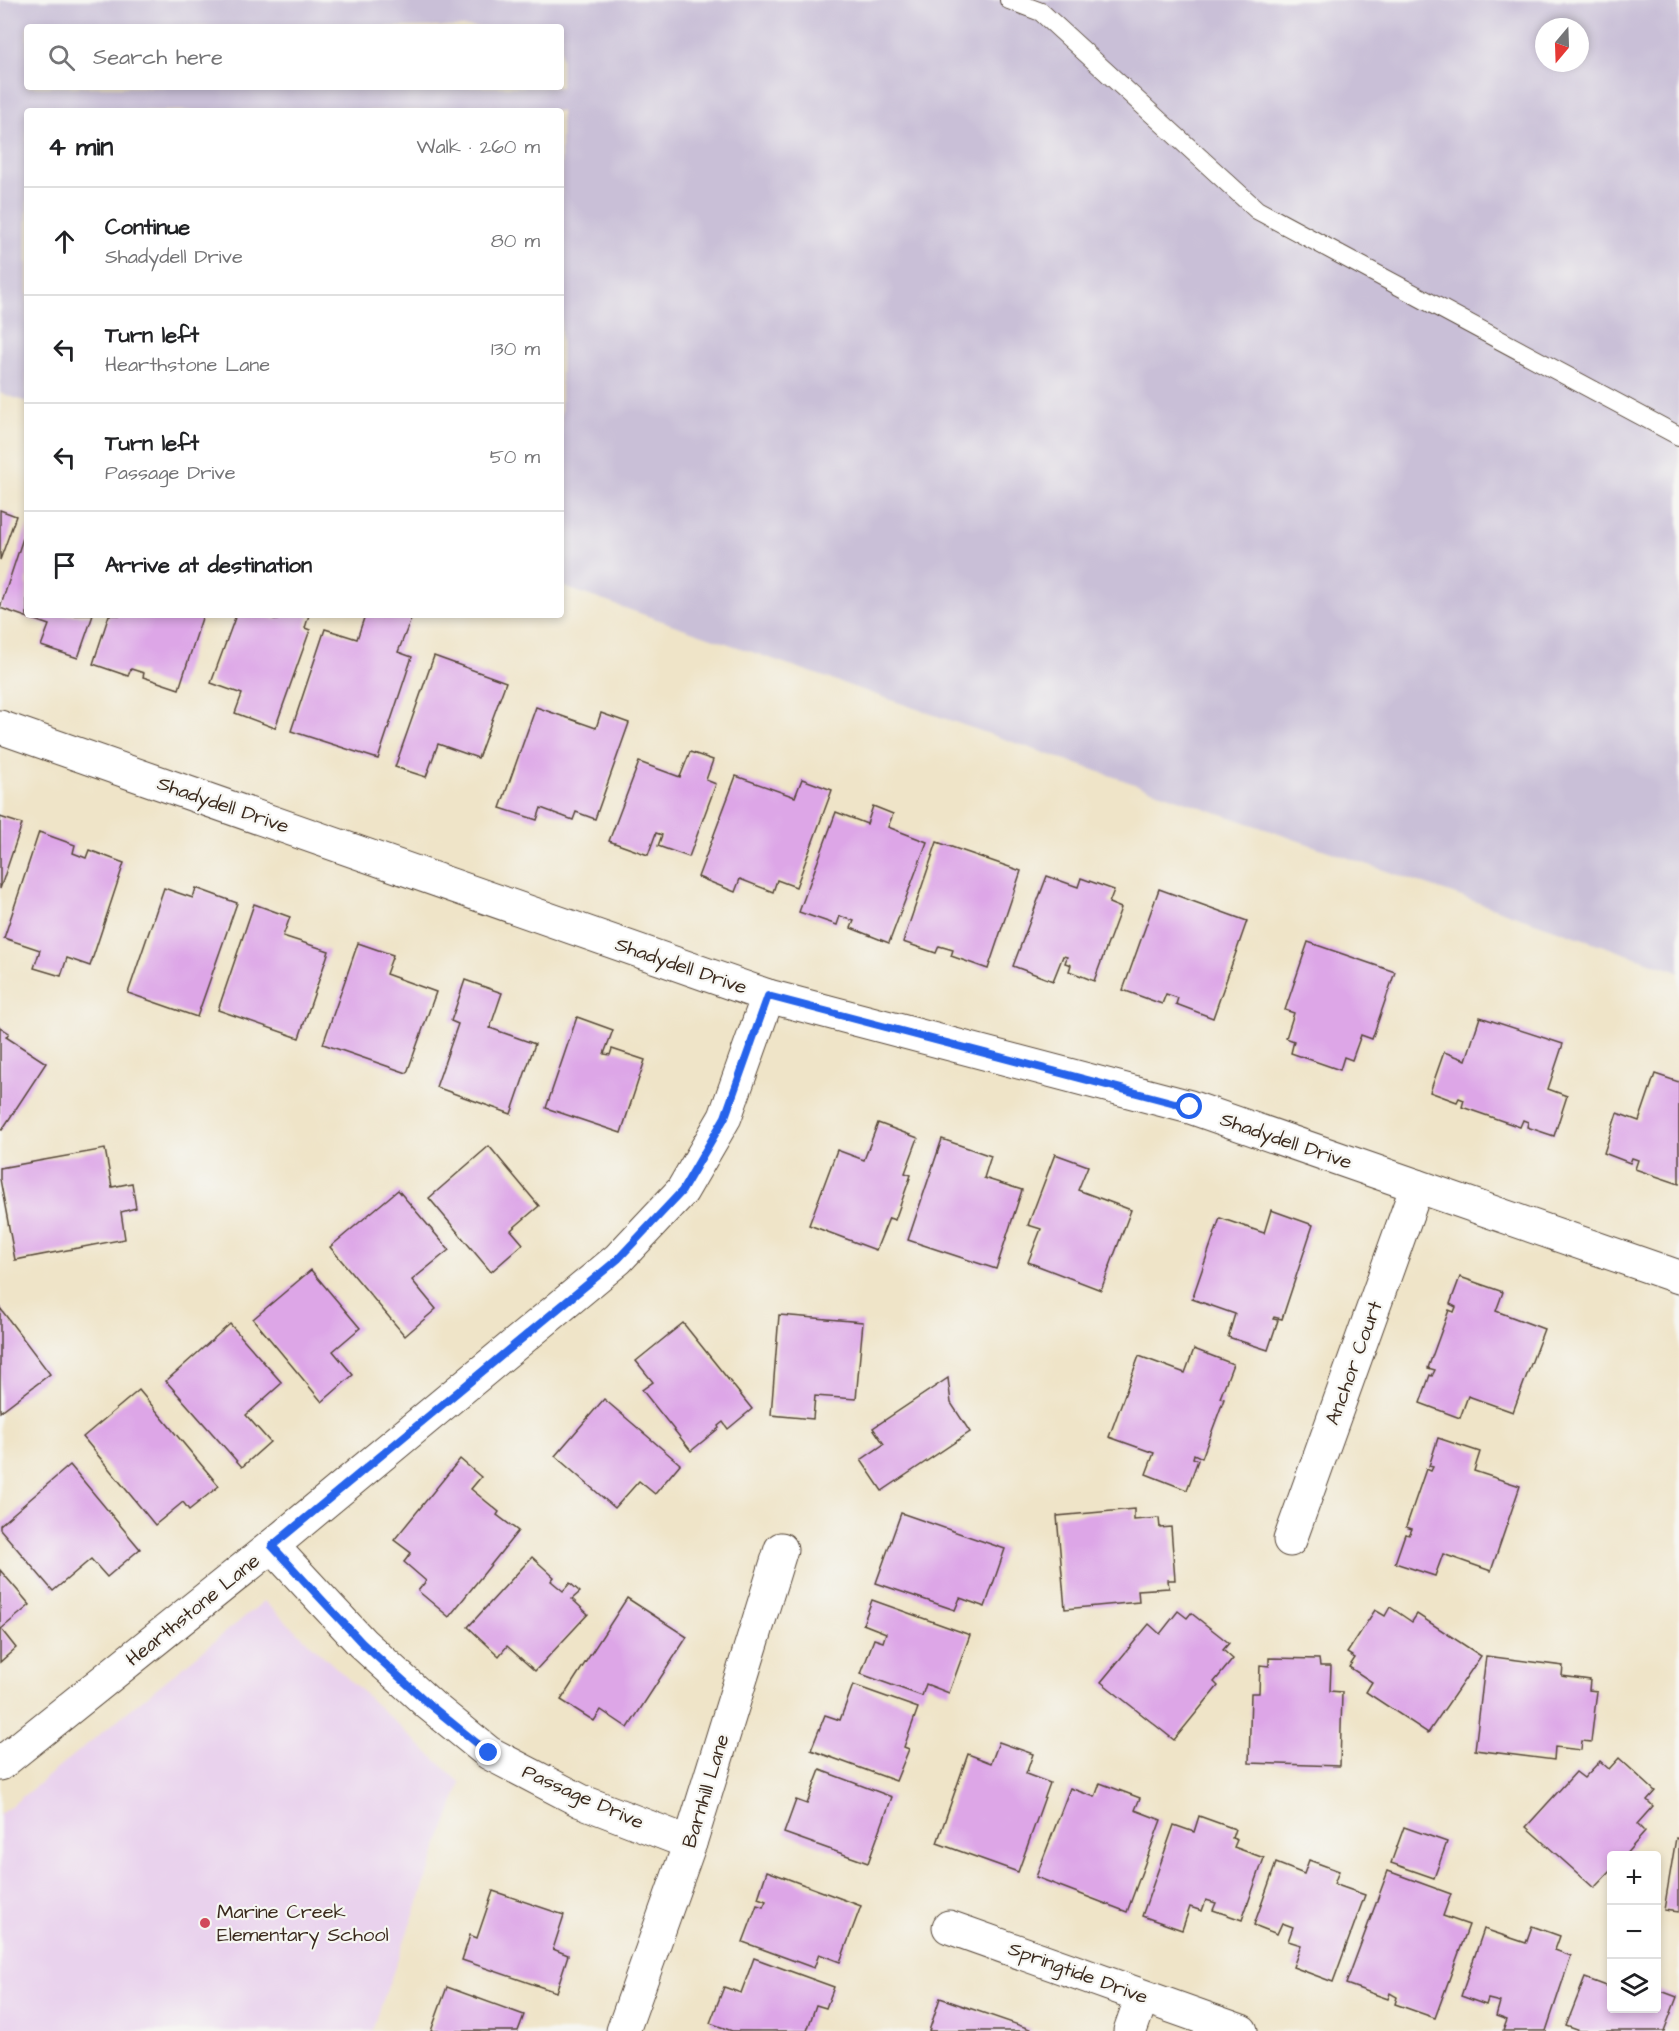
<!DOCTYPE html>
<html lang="en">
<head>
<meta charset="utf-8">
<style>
	:root { --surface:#fff; --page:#f6f6f6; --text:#202124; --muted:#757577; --line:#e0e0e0 }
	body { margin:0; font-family:"Architects Daughter",sans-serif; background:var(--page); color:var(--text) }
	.controls { position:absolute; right:18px; bottom:18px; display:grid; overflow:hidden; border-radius:6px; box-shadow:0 3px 9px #0003 }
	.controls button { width:54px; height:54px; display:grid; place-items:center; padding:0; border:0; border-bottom:2px solid var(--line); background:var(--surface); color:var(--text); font:30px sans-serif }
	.compass { position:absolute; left:1535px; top:18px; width:54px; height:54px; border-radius:50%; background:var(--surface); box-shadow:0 3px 9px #0003; rotate:199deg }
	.stop { position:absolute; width:18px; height:18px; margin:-14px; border:4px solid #2563eb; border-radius:50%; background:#fff }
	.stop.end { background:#2563eb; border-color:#fff; box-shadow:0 2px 6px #0008 }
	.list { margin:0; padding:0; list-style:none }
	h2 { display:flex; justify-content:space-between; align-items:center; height:78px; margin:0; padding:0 24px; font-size:26px }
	h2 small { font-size:20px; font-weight:400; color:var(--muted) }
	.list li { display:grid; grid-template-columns:39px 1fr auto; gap:18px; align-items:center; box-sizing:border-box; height:108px; padding:0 24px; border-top:2px solid var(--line) }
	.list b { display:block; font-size:22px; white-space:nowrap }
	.list p { margin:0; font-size:20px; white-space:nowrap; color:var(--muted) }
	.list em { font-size:20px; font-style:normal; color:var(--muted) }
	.icon { flex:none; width:33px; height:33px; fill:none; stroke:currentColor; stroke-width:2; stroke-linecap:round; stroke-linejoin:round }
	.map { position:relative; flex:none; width:1679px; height:2031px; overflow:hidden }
	.search { position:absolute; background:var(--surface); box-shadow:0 3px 9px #0003; left:24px; top:24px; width:540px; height:66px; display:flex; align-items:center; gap:15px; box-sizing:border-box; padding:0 21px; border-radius:6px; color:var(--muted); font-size:22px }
	.panel { position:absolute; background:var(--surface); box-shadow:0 3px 9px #0003; left:24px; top:108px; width:540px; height:510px; border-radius:6px }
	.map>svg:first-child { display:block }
	.built { fill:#e9d2ed }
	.industrial { fill:#c9bfd7; fill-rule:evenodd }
	.building { fill:#dda6e7 }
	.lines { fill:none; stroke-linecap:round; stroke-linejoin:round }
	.service-casing { stroke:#564638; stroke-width:20 }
	.minor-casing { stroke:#564638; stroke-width:35 }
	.tertiary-casing { stroke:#564638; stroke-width:35 }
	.service { stroke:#fff; stroke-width:18 }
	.minor { stroke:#fff; stroke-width:33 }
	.tertiary { stroke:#fff; stroke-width:33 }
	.route { stroke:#2563eb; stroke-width:8 }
	.poi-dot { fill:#d1495b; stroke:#f6f6f2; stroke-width:2 }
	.labels { text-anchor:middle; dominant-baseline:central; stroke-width:4.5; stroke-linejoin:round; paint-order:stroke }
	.street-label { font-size:20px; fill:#3b2a1e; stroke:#f6f6f2 }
	.poi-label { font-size:20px; fill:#3b2a1e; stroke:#f6f6f2; text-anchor:start }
</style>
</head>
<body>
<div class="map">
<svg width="1679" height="2031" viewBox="0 0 1679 2031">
	<rect width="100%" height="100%" fill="#f6f6f2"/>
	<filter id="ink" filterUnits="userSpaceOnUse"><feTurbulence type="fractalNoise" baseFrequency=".0167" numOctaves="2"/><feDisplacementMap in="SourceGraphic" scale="12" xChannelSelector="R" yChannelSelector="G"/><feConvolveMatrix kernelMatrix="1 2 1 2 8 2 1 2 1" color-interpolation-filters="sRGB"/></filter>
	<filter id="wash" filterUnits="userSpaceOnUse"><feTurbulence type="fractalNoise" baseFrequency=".008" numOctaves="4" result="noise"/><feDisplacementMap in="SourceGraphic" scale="24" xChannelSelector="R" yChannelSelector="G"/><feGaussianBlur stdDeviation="1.35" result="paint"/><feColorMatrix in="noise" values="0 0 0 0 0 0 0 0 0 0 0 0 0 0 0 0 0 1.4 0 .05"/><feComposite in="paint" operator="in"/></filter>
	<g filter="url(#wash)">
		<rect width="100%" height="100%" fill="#efe4c8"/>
		<!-- built -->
		<path class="built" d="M264,1601L461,1783L372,2031H0V1815Z"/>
		<!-- industrial -->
		<path class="industrial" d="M0,0H1679V972L561,586V111H27V402L0,393ZM27,27H561V87H27ZM1544,27H1580V63H1544Z"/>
		<g id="blocks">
			<!-- building -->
			<g class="building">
				<path d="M0,510L16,516L0,560Z"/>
				<path d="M27,526V615H93L78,658L41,646L49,625L0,608Z"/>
				<path d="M109,615H203L179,689L143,677L144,673L131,669L128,676L93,664Z"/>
				<path d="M236,615H263L277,620L279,615H309L305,628L310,630L275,728L235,713L242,694L211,683Z"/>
				<path d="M365,615H400L411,619L398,652L412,657L378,759L291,731L325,629L357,639Z"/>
				<path d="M434,656L506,682L478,758L438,744L426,777L395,767Z"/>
				<path d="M536,707L596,728L601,713L629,723L595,819L576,812L573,820L541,808L537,820L500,808Z"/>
				<path d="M690,752L713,760L706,780L716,784L689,857L658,846L662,835L656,833L648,855L609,841L639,762L680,777Z"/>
				<path d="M736,776L795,797L802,779L832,790L796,887L777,880L773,892L740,879L735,892L698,877Z"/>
				<path d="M873,806L893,814L888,827L927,842L889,943L851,928L854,921L840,916L837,925L799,912L836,812L867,824Z"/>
				<path d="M0,817L22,824L0,889Z"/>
				<path d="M39,832L75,845L73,853L86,858L89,850L124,863L90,966L67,958L61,976L34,968L40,950L4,938Z"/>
				<path d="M937,842L1021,871L988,969L951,956L953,950L939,946L936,953L903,942Z"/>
				<path d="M1047,876L1078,887L1081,878L1114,890L1109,903L1121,908L1094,981L1069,971L1071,965L1065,963L1067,957L1063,956L1053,981L1013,966Z"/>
				<path d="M164,888L193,898L196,888L237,903L197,1017L128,993Z"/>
				<path d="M1159,889L1247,921L1213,1018L1176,1004L1178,998L1166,994L1162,1004L1123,990Z"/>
				<path d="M254,904L290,917L283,936L329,951L299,1038L218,1010Z"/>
				<path d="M1308,942L1395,972L1372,1039L1361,1035L1352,1060L1344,1057L1340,1070L1291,1053L1294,1041L1286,1038L1294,1013L1285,1010Z"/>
				<path d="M358,943L393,955L386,974L436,992L407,1073L323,1044Z"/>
				<path d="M465,980L502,993L490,1028L535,1044L511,1114L436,1087L458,1024L451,1021Z"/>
				<path d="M577,1017L613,1030L604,1054L610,1055L612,1049L645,1060L621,1133L546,1108Z"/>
				<path d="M1480,1017L1563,1044L1548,1089L1567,1096L1554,1136L1527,1127L1528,1122L1523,1120L1520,1127L1462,1107L1464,1100L1459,1098L1457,1102L1430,1092L1444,1052L1466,1060Z"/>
				<path d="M0,1027L9,1033L6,1037L46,1063L2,1130L0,1129Z"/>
				<path d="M1655,1074L1679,1082V1184L1635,1169L1638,1160L1632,1158L1630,1163L1604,1153L1617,1113L1639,1121Z"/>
				<path d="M878,1123L918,1138L905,1173L911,1175L895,1220L889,1218L876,1250L809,1225L837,1150L864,1160Z"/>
				<path d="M942,1139L991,1156L984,1178L1022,1190L996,1269L908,1240Z"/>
				<path d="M489,1146L539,1206L511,1230L523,1244L491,1272L429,1198Z"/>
				<path d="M105,1149L112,1187L132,1183L136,1208L121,1212L125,1239L15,1260L0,1179V1168Z"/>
				<path d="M1055,1154L1088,1166L1078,1190L1131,1210L1101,1290L1028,1262L1041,1229L1028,1225Z"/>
				<path d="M398,1190L449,1250L412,1280L436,1309L405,1336L330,1247Z"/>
				<path d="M1271,1210L1313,1225L1282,1319L1274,1317L1273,1319L1278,1320L1268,1350L1228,1337L1235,1314L1192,1299L1220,1218L1264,1233Z"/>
				<path d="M311,1270L360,1328L333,1351L353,1375L322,1402L253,1319Z"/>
				<path d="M1460,1277L1503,1292L1496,1311L1544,1329L1513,1412L1468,1396L1460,1418L1420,1403L1430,1375L1432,1376L1435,1370L1428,1368L1449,1310L1454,1312L1456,1307L1450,1304Z"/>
				<path d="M0,1308L50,1374L0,1412Z"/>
				<path d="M779,1315L863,1322L856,1399L815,1396L813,1419L771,1415Z"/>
				<path d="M683,1323L752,1409L728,1429L723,1422L718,1426L719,1428L691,1451L642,1390L653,1382L636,1361Z"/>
				<path d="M230,1324L282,1383L246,1415L270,1442L242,1467L166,1381Z"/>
				<path d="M1194,1349L1233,1364L1220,1398L1224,1399L1202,1458L1194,1454L1193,1458L1198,1460L1187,1490L1146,1474L1154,1453L1109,1437L1139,1356L1185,1373Z"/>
				<path d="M948,1378L951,1403L970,1432L882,1491L861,1460L884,1444L873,1428Z"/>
				<path d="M139,1390L219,1486L189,1510L183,1502L155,1525L83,1437Z"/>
				<path d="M604,1399L680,1464L655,1494L639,1481L615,1508L555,1456Z"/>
				<path d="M1438,1438L1480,1452L1474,1471L1520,1486L1491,1571L1443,1554L1435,1576L1395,1563L1405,1534L1409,1535L1412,1529L1406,1527L1426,1469L1431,1471L1433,1467L1429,1466Z"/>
				<path d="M460,1459L481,1477L471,1489L499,1512L497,1515L518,1531L449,1617L418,1591L426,1581L404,1562L411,1553L394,1540Z"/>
				<path d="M70,1465L140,1549L107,1577L91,1559L53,1591L0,1529V1525Z"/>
				<path d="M1134,1509V1520L1159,1518L1160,1528L1171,1527L1175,1580H1168L1169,1588L1138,1590L1139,1602L1065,1609L1057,1516Z"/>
				<path d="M901,1513L1005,1549L985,1607L960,1598L955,1610L876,1583Z"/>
				<path d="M532,1557L554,1577L551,1581L563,1591L570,1583L580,1592L572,1599L588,1614L535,1671L507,1646L499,1656L468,1627Z"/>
				<path d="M0,1570L30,1605L1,1629L16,1648L0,1662Z"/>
				<path d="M627,1598L687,1637L628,1728L601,1710L594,1721L561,1700Z"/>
				<path d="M872,1600L970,1635L949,1693L926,1684L922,1696L861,1674L874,1639L883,1642L886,1633L863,1624Z"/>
				<path d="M1390,1607L1412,1622L1417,1614L1481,1656L1428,1733L1366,1692L1372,1682L1349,1667L1355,1658L1347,1653L1375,1610L1385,1616Z"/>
				<path d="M1178,1611L1187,1618L1191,1613L1229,1643L1223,1650L1233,1659L1214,1682L1218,1686L1174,1740L1101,1682L1149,1624L1160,1634Z"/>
				<path d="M1486,1656L1563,1666L1562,1676L1590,1680L1589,1690L1597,1691L1591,1742L1582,1741L1581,1750L1555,1747L1554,1760L1475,1750Z"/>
				<path d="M1269,1658L1319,1659L1320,1666H1331L1330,1691L1342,1692L1340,1766L1249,1763L1251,1693H1259L1260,1665L1269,1666Z"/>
				<path d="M853,1685L918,1708L904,1747L909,1749L896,1781L811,1750L825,1715L840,1720Z"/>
				<path d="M999,1742L1033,1754L1026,1774L1050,1783L1018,1872L937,1843L968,1754L991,1763Z"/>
				<path d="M1619,1758L1655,1791L1647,1800L1653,1806L1637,1824L1645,1832L1624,1856H1612V1869L1594,1888L1526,1827L1576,1772L1584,1778L1600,1761L1609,1769Z"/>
				<path d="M820,1770L892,1797L868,1863L784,1833L796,1800L807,1804Z"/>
				<path d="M1100,1783L1140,1798L1135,1810L1161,1820L1127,1912L1036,1877L1070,1788L1095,1797Z"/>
				<path d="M1199,1816L1235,1829L1232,1838L1237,1840L1234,1847L1264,1858L1242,1920L1213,1910L1216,1903L1206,1900L1202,1911L1190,1907L1182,1930L1142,1916L1174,1825L1194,1832Z"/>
				<path d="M1404,1827L1447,1842L1434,1878L1391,1863Z"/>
				<path d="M1676,1838L1679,1839V1912L1664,1910Z"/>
				<path d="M1309,1860L1339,1871L1334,1884L1365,1895L1333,1982L1293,1967L1301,1945L1288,1941L1293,1927L1282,1923L1277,1934L1254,1925L1276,1863L1304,1874Z"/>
				<path d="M767,1871L861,1906L840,1962L819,1954L814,1968L743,1942L757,1905L763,1907L766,1901L758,1898Z"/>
				<path d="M1388,1871L1451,1894L1443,1916L1469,1925L1435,2018L1395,2004L1397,1997L1390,1993L1388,1999L1346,1984Z"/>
				<path d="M493,1891L564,1915L553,1949L568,1955L556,1992L462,1960L470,1935L477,1938Z"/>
				<path d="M1532,1926L1560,1936L1555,1950L1571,1956L1546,2031H1503L1507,2020L1496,2016L1500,2002L1488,1999L1486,2005L1461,1996L1484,1929L1526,1943Z"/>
				<path d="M754,1958L834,1987L826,2008L816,2005L807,2031H732L710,2023L724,1987L741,1993Z"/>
				<path d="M1585,1978L1612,1988V2008H1656V1989L1677,1997L1664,2031H1580L1566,2026Z"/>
				<path d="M447,1987L524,2015L518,2031H431Z"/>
				<path d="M940,1998L1030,2029V2031H929Z"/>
			</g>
		</g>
	</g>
	<g filter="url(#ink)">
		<use href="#blocks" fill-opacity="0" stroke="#564638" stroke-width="1.5"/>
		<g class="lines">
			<!-- service casing -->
			<g class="service-casing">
				<path id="service" d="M1009,0L1041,12L1257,210L1679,436"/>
			</g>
			<!-- minor casing -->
			<g class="minor-casing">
				<g id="minor">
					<path d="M1290,1540L1417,1186"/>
					<path d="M272,1546L362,1643L430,1705L489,1753L581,1801L690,1843"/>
					<path d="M0,1764L272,1546L618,1259L682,1191L725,1117L768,996"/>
					<path d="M949,1927L1241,2031"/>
					<path d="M623,2031L690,1843L781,1549"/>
					<path d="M1130,2031L1142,1997"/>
				</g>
			</g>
			<!-- tertiary casing -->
			<g class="tertiary-casing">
				<path id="tertiary" d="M0,727L768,996L1190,1107L1679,1277"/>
			</g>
			<!-- service -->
			<use href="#service" class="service"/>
			<!-- minor -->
			<use href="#minor" class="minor"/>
			<!-- tertiary -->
			<use href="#tertiary" class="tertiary"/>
		</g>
	</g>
	<g class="lines" filter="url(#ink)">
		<!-- route -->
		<path class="route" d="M489,1753L430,1705L362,1643L272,1546L618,1259L682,1191L725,1117L768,996L1190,1107"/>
	</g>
	<!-- markers -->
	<circle class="poi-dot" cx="205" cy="1923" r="6"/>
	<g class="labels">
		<!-- street labels -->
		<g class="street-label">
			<text transform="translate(223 805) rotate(19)">Shadydell Drive</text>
			<text transform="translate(681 966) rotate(19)">Shadydell Drive</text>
			<text transform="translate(1286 1141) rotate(19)">Shadydell Drive</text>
			<text transform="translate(1354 1363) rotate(-70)">Anchor Court</text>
			<text transform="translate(193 1610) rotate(-39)">Hearthstone Lane</text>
			<text transform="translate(706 1791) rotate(-73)">Barnhill Lane</text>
			<text transform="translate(583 1797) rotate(24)">Passage Drive</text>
			<text transform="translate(1078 1973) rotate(20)">Springtide Drive</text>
		</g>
		<!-- poi labels -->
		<g class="poi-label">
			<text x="217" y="1912">Marine Creek<tspan x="217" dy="23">Elementary School</tspan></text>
		</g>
	</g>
</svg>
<div class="controls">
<button>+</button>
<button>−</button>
<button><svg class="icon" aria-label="layers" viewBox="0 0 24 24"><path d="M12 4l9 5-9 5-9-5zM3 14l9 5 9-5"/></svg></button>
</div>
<svg class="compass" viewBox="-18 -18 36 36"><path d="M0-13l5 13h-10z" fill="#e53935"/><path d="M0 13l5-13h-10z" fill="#757577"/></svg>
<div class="stop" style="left:1190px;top:1107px"></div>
<div class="stop end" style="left:489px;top:1753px"></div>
<div class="search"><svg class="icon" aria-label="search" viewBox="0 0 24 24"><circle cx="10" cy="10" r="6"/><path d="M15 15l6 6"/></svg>Search here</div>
<section class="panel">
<h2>4 min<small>Walk · 260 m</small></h2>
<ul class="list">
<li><svg class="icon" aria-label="ahead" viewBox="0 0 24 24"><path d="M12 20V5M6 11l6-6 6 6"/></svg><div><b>Continue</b><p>Shadydell Drive</p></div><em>80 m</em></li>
<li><svg class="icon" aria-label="left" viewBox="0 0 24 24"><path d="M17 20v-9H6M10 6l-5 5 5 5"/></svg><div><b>Turn left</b><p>Hearthstone Lane</p></div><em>130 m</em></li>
<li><svg class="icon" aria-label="left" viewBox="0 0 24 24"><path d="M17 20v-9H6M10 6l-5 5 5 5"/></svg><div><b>Turn left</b><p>Passage Drive</p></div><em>50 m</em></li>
<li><svg class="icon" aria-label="arrive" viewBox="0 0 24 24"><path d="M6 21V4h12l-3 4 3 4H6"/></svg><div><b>Arrive at destination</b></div></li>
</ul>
</section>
</div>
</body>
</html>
